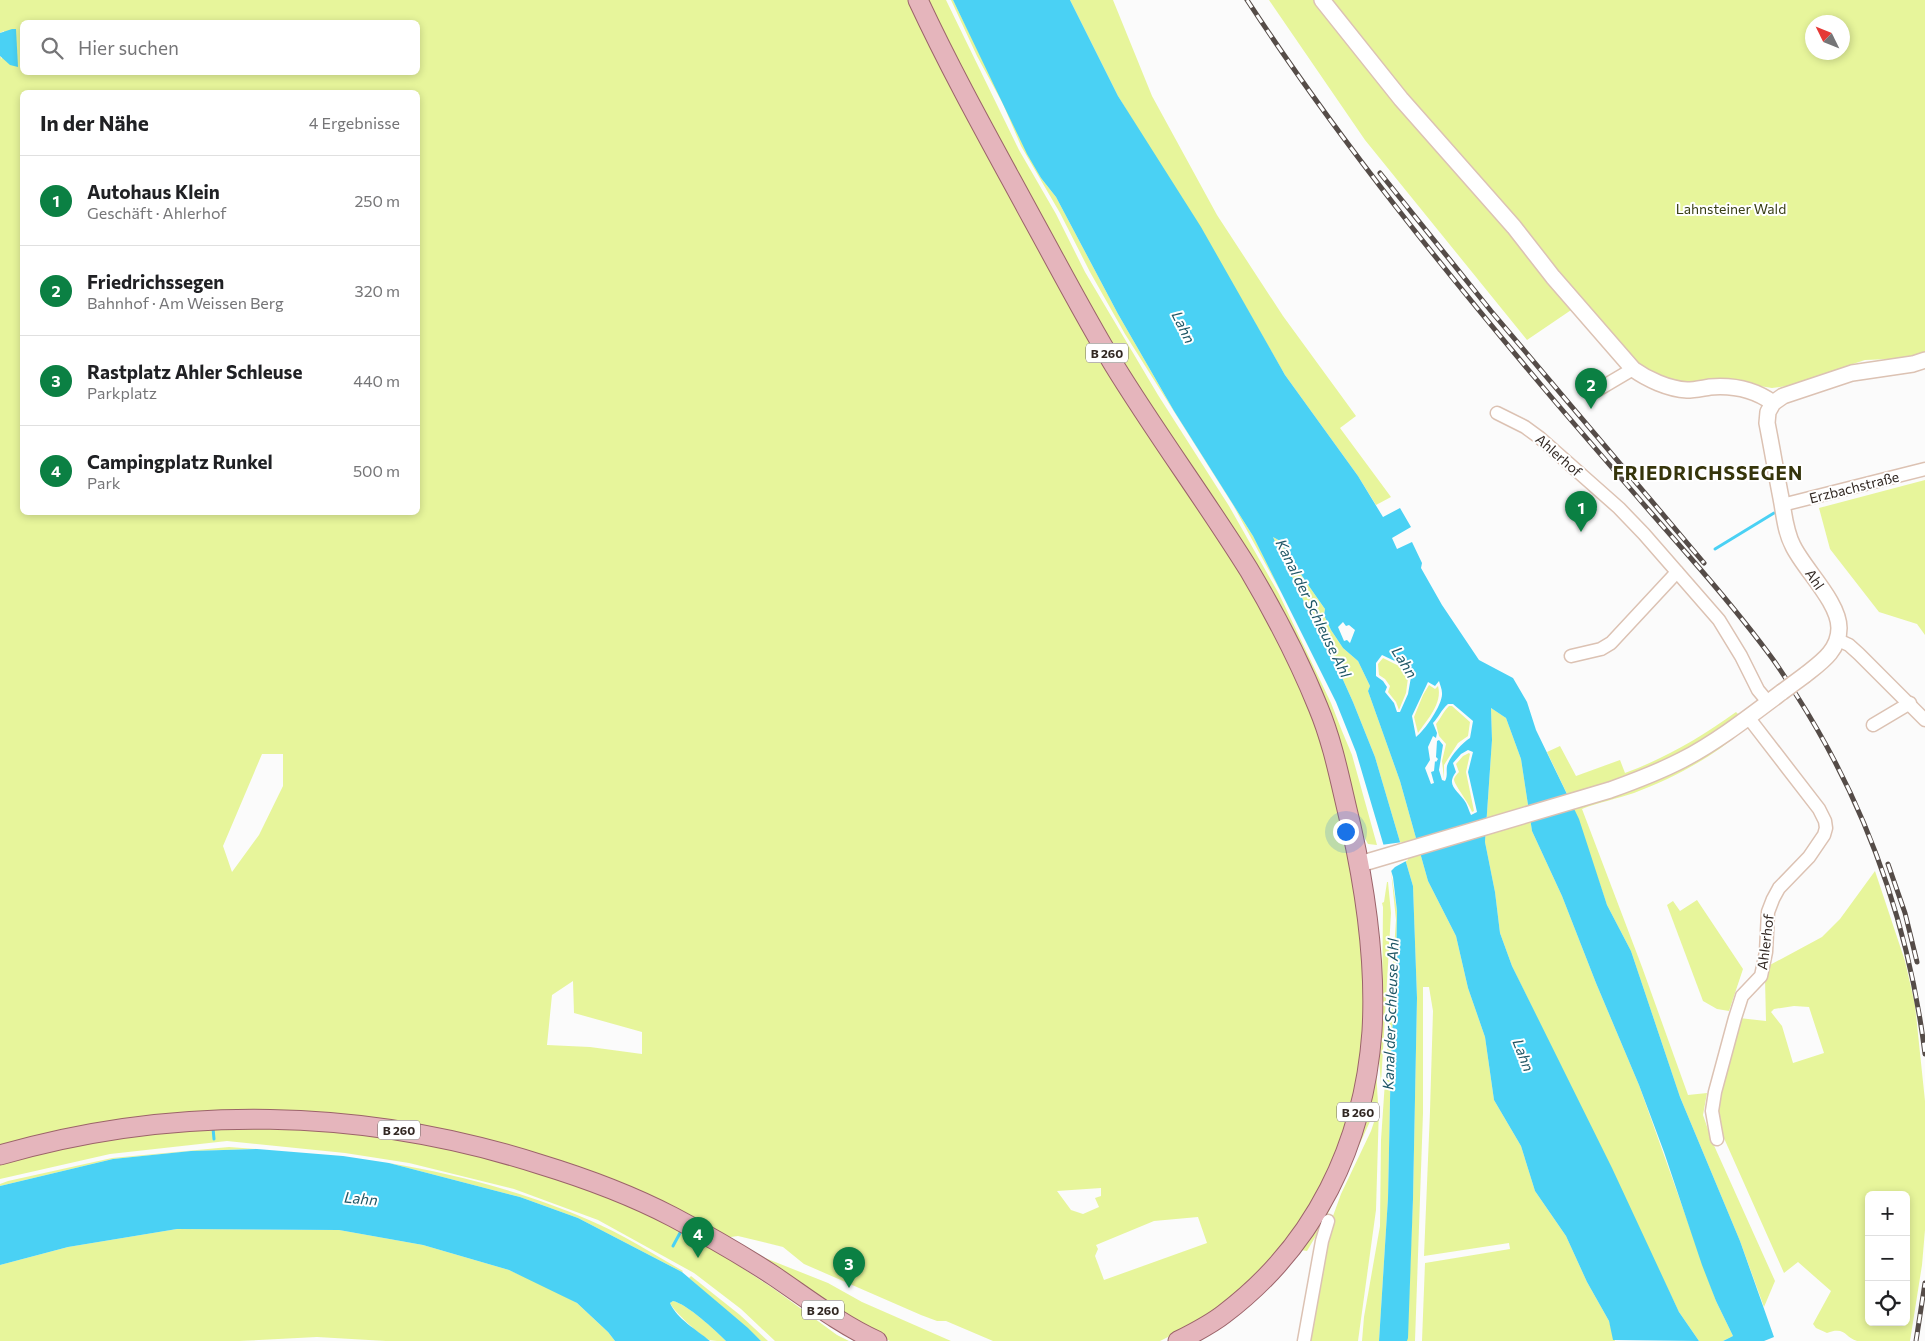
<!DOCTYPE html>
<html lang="de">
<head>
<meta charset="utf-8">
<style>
	:root { --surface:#fff; --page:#f2f2f2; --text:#202124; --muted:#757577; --line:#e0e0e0; --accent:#0b8043 }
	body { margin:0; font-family:Commissioner,sans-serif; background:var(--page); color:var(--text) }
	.controls { position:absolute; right:15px; bottom:15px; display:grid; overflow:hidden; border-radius:8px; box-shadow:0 2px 8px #0003 }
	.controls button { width:45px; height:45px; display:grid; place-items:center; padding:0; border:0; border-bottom:1px solid var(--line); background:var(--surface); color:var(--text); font:25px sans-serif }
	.compass { position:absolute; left:1805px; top:15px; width:45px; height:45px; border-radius:50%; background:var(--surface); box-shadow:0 2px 8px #0003; rotate:313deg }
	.you { position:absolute; left:1345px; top:831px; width:18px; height:18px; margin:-12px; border:4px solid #fff; border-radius:50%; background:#1a73e8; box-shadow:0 0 0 8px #1a73e833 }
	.badge { display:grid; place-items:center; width:32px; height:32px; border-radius:50%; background:var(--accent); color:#fff; font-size:16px; font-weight:700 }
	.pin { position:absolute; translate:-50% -41px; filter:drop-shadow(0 1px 2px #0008) }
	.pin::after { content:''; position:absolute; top:26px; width:18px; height:15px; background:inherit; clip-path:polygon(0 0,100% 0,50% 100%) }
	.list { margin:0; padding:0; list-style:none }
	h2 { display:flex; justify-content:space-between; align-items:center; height:65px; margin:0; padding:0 20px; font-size:21px }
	h2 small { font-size:16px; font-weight:400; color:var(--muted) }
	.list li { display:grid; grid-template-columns:32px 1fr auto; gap:15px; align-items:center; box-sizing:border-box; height:90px; padding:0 20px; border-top:1px solid var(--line) }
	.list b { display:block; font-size:19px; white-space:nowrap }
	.list p { margin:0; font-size:16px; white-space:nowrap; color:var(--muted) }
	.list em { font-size:16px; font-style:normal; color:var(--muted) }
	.icon { flex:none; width:28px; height:28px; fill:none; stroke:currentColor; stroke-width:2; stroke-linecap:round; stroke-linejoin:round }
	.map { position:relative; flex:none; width:1925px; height:1341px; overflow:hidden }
	.search { position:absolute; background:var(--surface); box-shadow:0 2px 8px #0003; left:20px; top:20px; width:400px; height:55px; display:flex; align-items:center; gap:12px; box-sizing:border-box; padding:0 18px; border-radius:8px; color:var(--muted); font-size:19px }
	.panel { position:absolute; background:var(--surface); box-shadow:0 2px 8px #0003; left:20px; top:90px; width:400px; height:425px; border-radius:8px }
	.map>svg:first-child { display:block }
	.green { fill:#e7f59b; fill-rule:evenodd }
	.water { fill:#4ad1f4; fill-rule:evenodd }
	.pier { fill:#fbfbfb }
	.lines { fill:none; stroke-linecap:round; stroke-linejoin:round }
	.stream { stroke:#4ad1f4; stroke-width:3 }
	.minor-casing { stroke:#dcc2b3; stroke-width:15 }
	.tertiary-casing { stroke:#dcc2b3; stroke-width:18 }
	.primary-casing { stroke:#9b6369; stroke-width:21 }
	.minor { stroke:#fff; stroke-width:12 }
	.tertiary { stroke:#fff; stroke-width:15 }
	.primary { stroke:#e5b5bc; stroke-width:19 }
	.rail-casing { stroke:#554c48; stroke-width:5 }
	.rail { stroke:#fff; stroke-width:3; stroke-dasharray:9; stroke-linecap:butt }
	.tertiary-bridge-casing { stroke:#dcc2b3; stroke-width:18; stroke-linecap:butt }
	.tertiary-bridge { stroke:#fff; stroke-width:15 }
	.labels { text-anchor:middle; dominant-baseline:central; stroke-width:4; stroke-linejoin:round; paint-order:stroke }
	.shield { fill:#fff; stroke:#706865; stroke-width:1 }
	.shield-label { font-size:12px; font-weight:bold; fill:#322823 }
	.park-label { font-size:14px; fill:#393e15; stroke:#fff }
	.street-label { font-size:14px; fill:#322823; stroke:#fff }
	.water-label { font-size:15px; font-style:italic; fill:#205766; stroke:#fff }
	.district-label { font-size:19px; font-weight:bold; letter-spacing:1px; fill:#36350b; stroke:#fff }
</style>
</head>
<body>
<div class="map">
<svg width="1925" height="1341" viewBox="0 0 1925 1341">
	<rect width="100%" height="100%" fill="#fbfbfb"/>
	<!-- green -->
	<g class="green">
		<path d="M0,0H913L1268,614L1320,734L1349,857L1365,951L1366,1012L1354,1100L1335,1162L1300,1228L1245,1288L1196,1323L1160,1341H993L946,1321H937L921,1315L804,1264L783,1247L738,1236L723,1238L651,1200L335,1116L0,1148V56L2,59L4,31L0,33ZM22,22H418V72H22ZM22,92H418V512H22ZM262,754H283V786L259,835L232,872L223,846ZM573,981L574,1013L642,1032V1054L590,1047L547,1045L552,995ZM1101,1188V1196L1095,1198L1099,1207L1083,1214L1071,1210L1057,1191ZM1198,1217L1207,1243L1104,1280L1095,1256L1098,1249L1096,1245L1154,1221Z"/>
		<path d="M923,0H946L1019,150L1056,214L1085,272L1158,395L1229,506L1279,594L1331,703L1342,731L1352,755L1377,845L1368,844L1363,835L1345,767L1330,722L1122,367Z"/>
		<path d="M951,0H953L1041,178L1056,197L1118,314L1174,411L1253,536L1282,594L1233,505L1125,334L1090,272L1060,213L1021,146L1003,104L977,56Z"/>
		<path d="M1070,0H1113L1152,96L1217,215L1283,316L1356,416L1340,428L1391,497L1376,505L1358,476L1285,375L1243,302L1118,96Z"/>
		<path d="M1269,0H1925V354L1914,358L1865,360L1787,386L1772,388L1753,385L1689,387L1655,376L1637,364L1580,304L1527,340L1365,140ZM1812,22H1842V52H1812Z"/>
		<path d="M1925,480V635L1917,624L1879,612L1830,549L1819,508Z"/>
		<path d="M1273,537L1282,542V545C1296,567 1310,588 1325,609L1324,615L1331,630L1343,648L1358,661L1370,686L1368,691L1400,781L1428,881L1456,936L1468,988L1485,1037L1494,1100L1521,1146L1535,1191L1566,1236L1587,1282L1609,1321L1615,1341H1422L1425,1263L1510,1249L1509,1243L1424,1256L1430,1111L1433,1011L1429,987H1423V1113L1415,1341H1407L1413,1199L1417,998L1413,886L1375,757L1353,702L1331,653L1305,604Z"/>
		<path d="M1383,658L1399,666L1408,678L1406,693L1399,710L1396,702L1388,692L1390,686L1385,679L1379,675L1378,664Z"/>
		<path d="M1429,685L1435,689L1438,686C1443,703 1427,720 1418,733L1414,717L1423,695Z"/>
		<path d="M1449,706H1452L1470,722L1468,736L1458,743L1444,765V778L1442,761L1446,744L1439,736L1436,724C1441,718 1443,712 1449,706Z"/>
		<path d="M1491,708L1506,718L1521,759L1532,831L1562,896L1596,983L1639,1085L1716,1301L1733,1336L1723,1341H1699L1679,1312L1512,966L1500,933L1495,892L1485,842L1492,740Z"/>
		<path d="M1736,712L1740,716L1688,751L1609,785L1607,783L1567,794L1547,752L1560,746L1576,776L1620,760L1625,773C1666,758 1701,737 1736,712Z"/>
		<path d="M1742,731C1712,758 1671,779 1634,793C1617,799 1599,802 1582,809L1642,967L1688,1095L1707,1093L1703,1115L1712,1141L1775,1281L1764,1307L1740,1241L1680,1097L1631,951L1607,905L1574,809L1650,783Z"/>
		<path d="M1469,753L1470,754L1466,772L1474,811L1472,812C1470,804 1453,783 1454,779C1455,776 1457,774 1459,772L1456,764L1463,756Z"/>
		<path d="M1391,871L1397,911L1396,971L1391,1052L1388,1198L1379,1341H1362L1364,1317L1380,1226L1381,1140L1396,920Z"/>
		<path d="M1875,871L1905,961L1915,1005L1925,1101V1230L1922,1265L1910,1341C1895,1341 1870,1341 1857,1341C1845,1338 1846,1326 1827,1333L1816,1328L1813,1324L1831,1291L1798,1262L1784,1273L1723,1136L1717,1111L1719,1093L1739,1018L1766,1021L1765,979L1768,966L1822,937L1840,919ZM1794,1006L1809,1007L1824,1053L1793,1063L1782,1026L1771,1012L1774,1009ZM1869,1195H1906V1322H1869Z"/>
		<path d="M1387,882H1388L1391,913L1381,1084L1379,1059L1382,1005L1383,907L1382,903L1384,902Z"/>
		<path d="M1697,900L1743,969L1729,1011L1717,1009L1703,1001L1667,905L1673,901L1680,911Z"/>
		<path d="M1376,1068L1378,1104L1324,1222L1307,1251L1301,1250Z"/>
		<path d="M1379,1107L1376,1210L1358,1341H1309L1329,1227L1341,1194L1371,1131Z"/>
		<path d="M214,1126L388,1134L502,1158L608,1196L679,1230L721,1254L774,1289L837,1335L849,1341H775L741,1309L694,1273L598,1220L514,1189L409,1163L345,1153L227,1141L110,1154L0,1179V1161L85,1141Z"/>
		<path d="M229,1147L257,1149L191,1151L113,1159L0,1186V1184L8,1181L112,1158Z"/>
		<path d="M389,1163C453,1173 530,1194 589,1220C622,1234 652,1253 683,1271L682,1272L578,1218L520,1197Z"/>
		<path d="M177,1229L339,1230L423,1245L509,1270L543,1285L577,1303L608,1332L615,1341H386L317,1337L239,1341H0V1265L68,1247Z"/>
		<path d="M760,1256L828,1283L862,1302L951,1341H890L865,1330L759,1257Z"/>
		<path d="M691,1276L740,1315L768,1341H761L689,1278Z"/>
		<path d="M673,1301C687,1304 715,1330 726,1341C721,1341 713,1341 709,1340C701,1336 674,1312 670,1303Z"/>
	</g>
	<!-- water -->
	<g class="water">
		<path d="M953,0H1070L1118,96L1201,227L1285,375L1358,476L1383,517L1400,508L1411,527L1392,538L1397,549L1412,542L1422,563L1421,568L1442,605L1479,660L1513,678L1527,702L1536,730L1579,819L1607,905L1631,951L1680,1097L1740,1241L1774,1337L1764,1341H1723L1733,1336L1716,1301L1702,1265L1664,1152L1639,1085L1596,983L1562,896L1532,831L1521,759L1506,718L1491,708L1492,740L1485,842L1495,892L1500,933L1512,966L1612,1168L1679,1312L1699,1341L1613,1340L1609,1321L1587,1282L1566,1236L1535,1191L1521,1146L1494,1100L1485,1037L1468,988L1456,936L1428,881L1400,781L1368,691L1370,686L1358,661L1343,648L1331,630L1324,615L1325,609C1310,588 1296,567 1282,545V542L1273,537L1305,604L1331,653L1353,702L1375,757L1413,886L1417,998L1413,1199L1408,1338L1407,1341H1379L1388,1198L1391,1052L1396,971L1397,911L1393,877L1356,752L1336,702L1253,536L1174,411L1118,314L1056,197L1041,178L1027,154ZM1343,622L1346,626L1349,625L1355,630L1350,643L1347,640L1344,641L1338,627ZM1382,655L1401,664L1411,677L1408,694L1400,712H1397L1394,703L1385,692L1387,687L1383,681L1376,676V663ZM1439,681C1440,685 1442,689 1442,693C1443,704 1425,730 1416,737L1412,716L1428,682L1435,686ZM1448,704H1453L1473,721L1470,738C1462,743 1450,756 1447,766C1446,771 1448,775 1445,781L1442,780L1439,770L1443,745L1439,740L1437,741L1436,757L1438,759L1436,762L1435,761L1434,771L1431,772L1434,783L1431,784L1425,768L1430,760L1428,747L1433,736L1436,738L1437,733L1433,723C1439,717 1441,710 1448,704ZM1468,750L1473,752L1468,772L1477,812L1471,815C1469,811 1468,807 1466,803C1459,791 1445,786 1456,772L1453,763L1461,754Z"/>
		<path d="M12,29H16L18,67L10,65L0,56V33Z"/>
		<path d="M257,1149L343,1156L389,1163L520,1197L578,1218L682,1272L748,1328L761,1341H726C715,1330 687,1304 673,1301L670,1303C677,1319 697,1330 710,1341H615L608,1332L577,1303L509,1270L423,1245L339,1230L177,1229L68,1247L0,1265V1186L113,1159L191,1151Z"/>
	</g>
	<!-- pier -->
	<path class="pier" d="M1403,842L1408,860L1395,867L1389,873L1381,845Z"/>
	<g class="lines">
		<!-- stream -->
		<g class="stream">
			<path d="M1715,549L1774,513"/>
			<path d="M213,1128L214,1139"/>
			<path d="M673,1246L680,1233"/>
		</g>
		<!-- minor casing -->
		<g class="minor-casing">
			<g id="minor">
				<path d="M1594,392L1633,369"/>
				<path d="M1497,413L1525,427L1540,438L1619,508L1644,534L1719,620L1741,656L1758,690L1768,702"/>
				<path d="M1782,505L1925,469"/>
				<path d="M1838,640L1849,645L1859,654L1925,720"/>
				<path d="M1571,656L1601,649L1611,643L1677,572"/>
				<path d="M1873,725L1910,703"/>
				<path d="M1717,1139L1712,1111L1715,1092L1735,1018L1742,996L1761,976L1766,952L1768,912L1773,899L1779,888L1809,857L1824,835L1826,828L1825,821L1819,809L1748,717"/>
				<path d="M1304,1341L1322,1241L1328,1221"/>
			</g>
		</g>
		<!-- tertiary casing -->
		<g class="tertiary-casing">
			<g id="tertiary">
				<path d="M1322,0L1401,99L1514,227L1553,277L1633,369C1647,379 1668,389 1687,390C1694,390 1703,388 1710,387C1734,385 1754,389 1773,403"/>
				<path d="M1805,675C1820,663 1839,651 1839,628C1839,602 1804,569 1793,546C1785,531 1784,513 1781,498C1776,473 1772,448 1767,423L1768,412L1773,403L1783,396L1852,373L1913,364L1925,360"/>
				<path d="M1360,864L1610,790C1635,781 1659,772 1682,760C1717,742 1750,716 1782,692"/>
			</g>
		</g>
		<!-- primary casing -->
		<g class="primary-casing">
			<g id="primary">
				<path d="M918,0C953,75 993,146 1032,218C1059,267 1085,317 1114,365C1157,435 1206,501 1249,570C1275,614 1299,660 1318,707C1334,745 1341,786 1351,826C1366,893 1376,962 1372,1031C1364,1144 1315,1245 1224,1314C1210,1325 1194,1333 1178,1341"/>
				<path d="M0,1155C177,1104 364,1108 539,1164C585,1178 631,1195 673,1217C707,1235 742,1255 774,1276C808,1299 840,1324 877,1341"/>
			</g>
		</g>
		<!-- minor -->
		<use href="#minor" class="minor"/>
		<!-- tertiary -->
		<use href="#tertiary" class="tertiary"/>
		<!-- primary -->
		<use href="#primary" class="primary"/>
		<!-- rail casing -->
		<g class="rail-casing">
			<g id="rail">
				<path d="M1247,0C1340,142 1448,275 1558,405C1601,455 1644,505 1688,555C1716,587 1743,619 1769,654C1779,667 1788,682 1797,696C1867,806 1909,925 1925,1054"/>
				<path d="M1380,173L1491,311L1704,563"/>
				<path d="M1888,864L1905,913L1917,962"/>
				<path d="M1916,1341L1925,1283"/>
			</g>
		</g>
		<!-- rail -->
		<use href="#rail" class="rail"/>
		<!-- tertiary-bridge casing -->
		<g class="tertiary-bridge-casing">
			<path id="tertiary-bridge" d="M1782,692L1805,675"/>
		</g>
		<!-- tertiary-bridge -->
		<use href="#tertiary-bridge" class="tertiary-bridge"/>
	</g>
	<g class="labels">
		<!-- shield labels -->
		<g class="shield">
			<rect x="1086" y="343.5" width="42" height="19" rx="4"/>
			<rect x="1337" y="1102.5" width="42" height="19" rx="4"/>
			<rect x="378" y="1120.5" width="42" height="19" rx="4"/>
			<rect x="802" y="1300.5" width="42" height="19" rx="4"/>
		</g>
		<g class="shield-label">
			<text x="1107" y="353">B 260</text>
			<text x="1358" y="1112">B 260</text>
			<text x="399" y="1130">B 260</text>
			<text x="823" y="1310">B 260</text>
		</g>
		<!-- park labels -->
		<g class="park-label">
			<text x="1731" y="208">Lahnsteiner Wald</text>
		</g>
		<!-- street labels -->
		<g class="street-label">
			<text transform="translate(1559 455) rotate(41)">Ahlerhof</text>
			<text transform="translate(1854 487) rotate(-14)">Erzbachstraße</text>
			<text transform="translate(1815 579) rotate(56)">Ahl</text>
			<text transform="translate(1765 942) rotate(-83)">Ahlerhof</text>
		</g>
		<!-- water labels -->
		<g class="water-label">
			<text transform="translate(1184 327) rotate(64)">Lahn</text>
			<text transform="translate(1314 608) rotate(64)">Kanal der Schleuse Ahl</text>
			<text transform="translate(1405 662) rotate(58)">Lahn</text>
			<text transform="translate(1390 1014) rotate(-88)">Kanal der Schleuse Ahl</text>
			<text transform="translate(1524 1055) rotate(69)">Lahn</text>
			<text transform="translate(361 1198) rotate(5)">Lahn</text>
		</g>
		<!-- district labels -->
		<g class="district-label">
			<text x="1708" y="472">FRIEDRICHSSEGEN</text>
		</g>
	</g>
</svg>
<div class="controls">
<button>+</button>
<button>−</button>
<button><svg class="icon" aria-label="locate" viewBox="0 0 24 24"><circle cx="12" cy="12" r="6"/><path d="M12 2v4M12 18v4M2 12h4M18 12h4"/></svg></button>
</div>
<svg class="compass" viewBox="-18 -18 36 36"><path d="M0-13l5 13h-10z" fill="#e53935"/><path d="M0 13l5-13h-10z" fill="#757577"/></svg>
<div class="you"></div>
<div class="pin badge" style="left:1581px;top:532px">1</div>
<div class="pin badge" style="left:1591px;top:409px">2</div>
<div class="pin badge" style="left:849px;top:1288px">3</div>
<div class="pin badge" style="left:698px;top:1258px">4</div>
<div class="search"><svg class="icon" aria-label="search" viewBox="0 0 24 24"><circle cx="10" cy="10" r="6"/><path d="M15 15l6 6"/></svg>Hier suchen</div>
<section class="panel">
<h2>In der Nähe<small>4 Ergebnisse</small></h2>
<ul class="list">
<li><span class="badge">1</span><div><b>Autohaus Klein</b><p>Geschäft · Ahlerhof</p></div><em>250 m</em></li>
<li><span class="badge">2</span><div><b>Friedrichssegen</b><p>Bahnhof · Am Weissen Berg</p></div><em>320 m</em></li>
<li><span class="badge">3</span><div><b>Rastplatz Ahler Schleuse</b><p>Parkplatz</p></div><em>440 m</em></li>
<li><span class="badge">4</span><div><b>Campingplatz Runkel</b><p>Park</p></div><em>500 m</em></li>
</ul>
</section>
</div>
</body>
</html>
